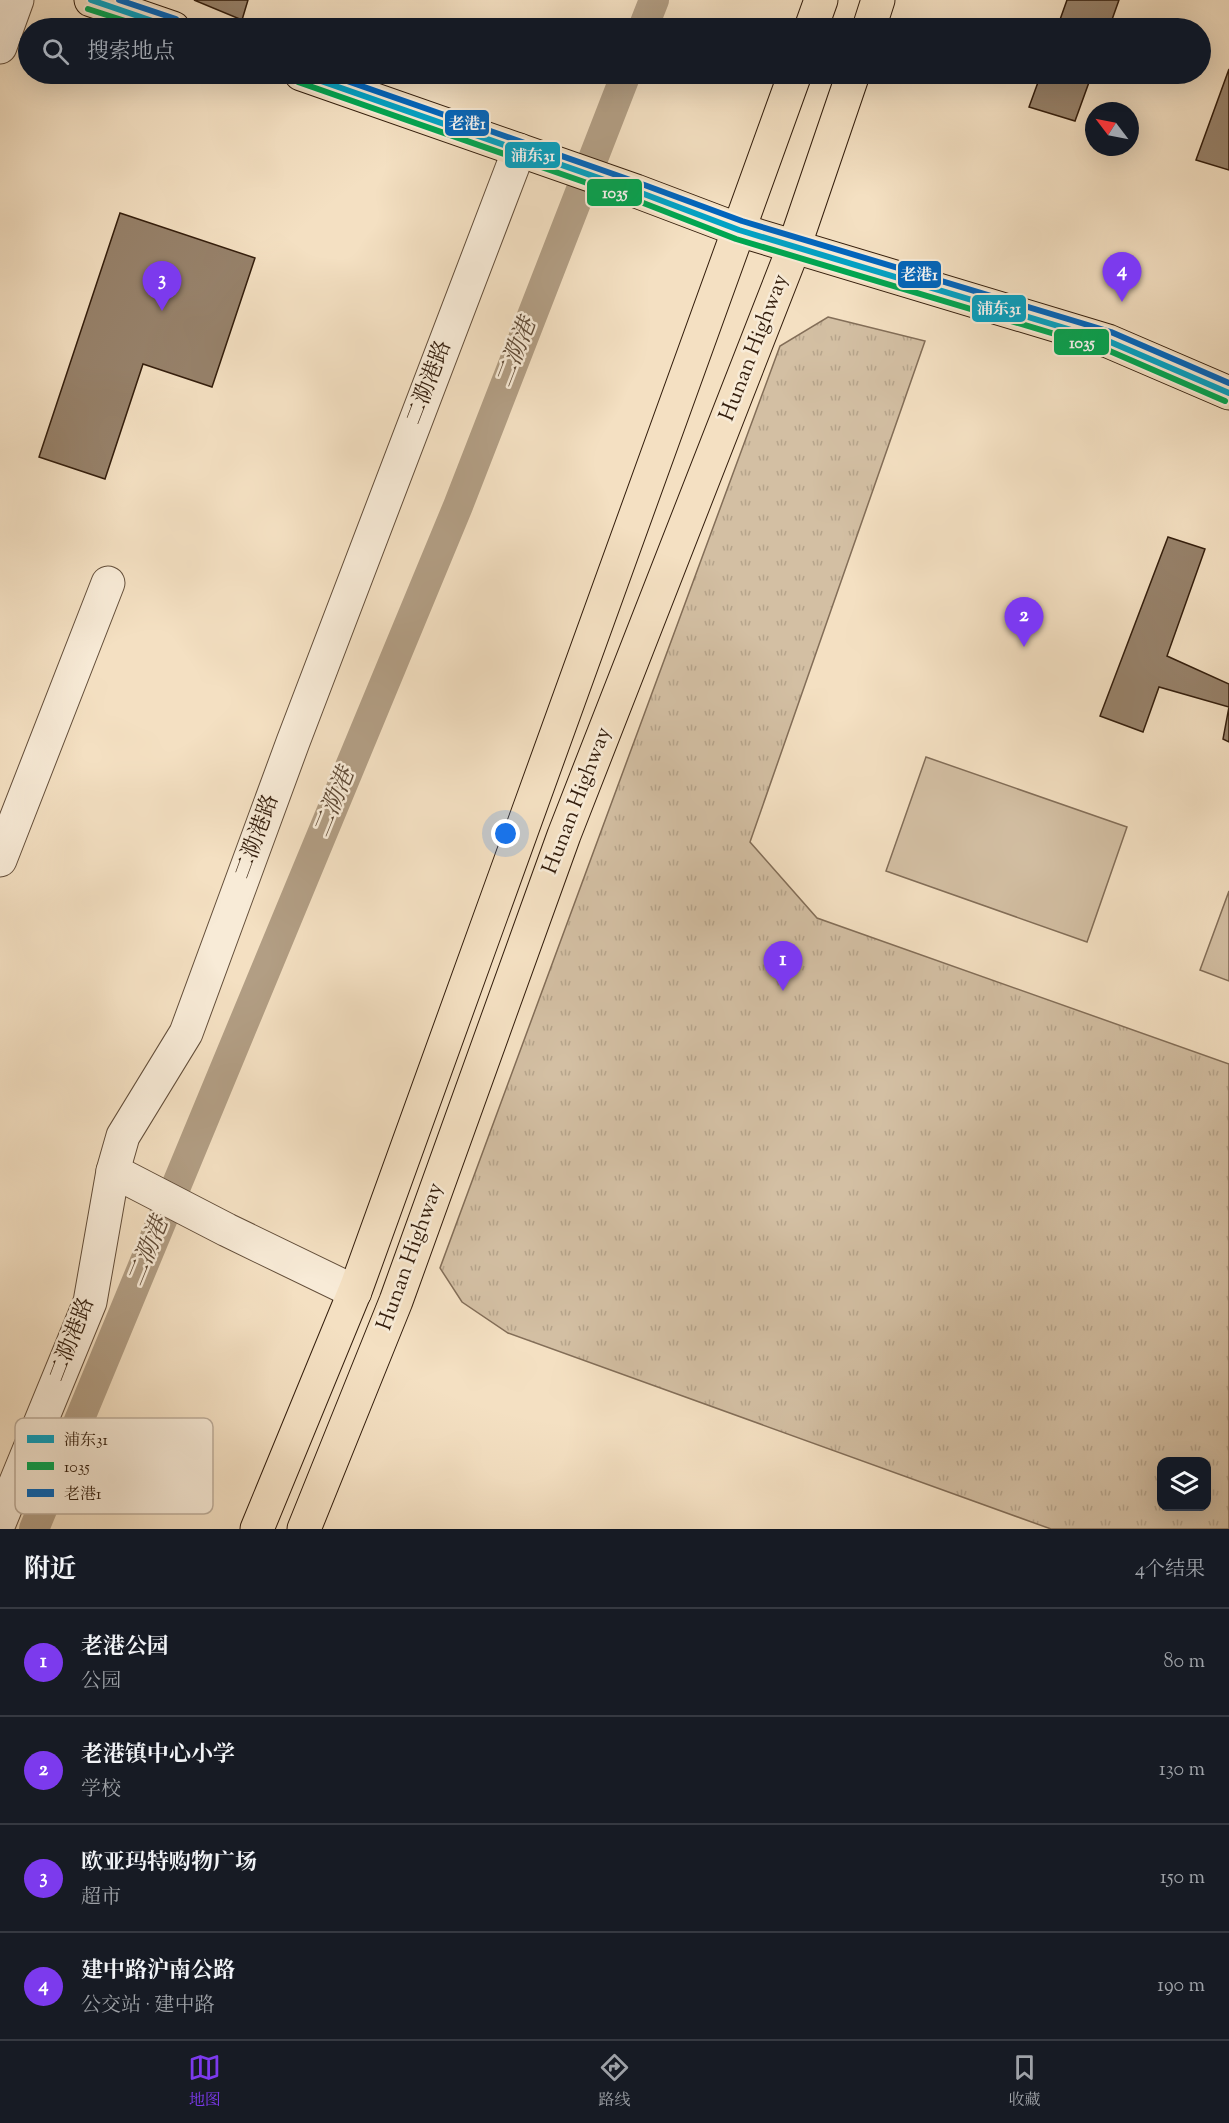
<!DOCTYPE html>
<html lang="zh">
<head>
<meta charset="utf-8">
<style>
	:root { --surface:#171b24; --page:#20242c; --text:#f1f3f6; --muted:#9ea1a6; --line:#363941; --accent:#7c3aed }
	body { margin:0; font-family:"Sorts Mill Goudy","Noto Serif SC",serif; background:var(--page); color:var(--text) }
	.controls { position:absolute; right:18px; bottom:18px; display:grid; overflow:hidden; border-radius:12px; box-shadow:0 6px 24px #0002 }
	.controls button { width:54px; height:54px; display:grid; place-items:center; padding:0; border:0; border-bottom:2px solid var(--line); background:var(--surface); color:var(--text); font:30px sans-serif }
	.compass { position:absolute; left:1085px; top:102px; width:54px; height:54px; border-radius:50%; background:var(--surface); box-shadow:0 6px 24px #0002; rotate:302deg }
	.you { position:absolute; left:506px; top:834px; width:21px; height:21px; margin:-15px; border:4px solid #fff; border-radius:50%; background:#1a73e8; box-shadow:0 0 0 9px #1a73e833 }
	.badge { display:grid; place-items:center; width:39px; height:39px; border-radius:50%; background:var(--accent); color:#fff; font-size:20px; font-weight:700 }
	.pin { position:absolute; translate:-50% -50px; filter:drop-shadow(0 2px 3px #0008) }
	.pin::after { content:''; position:absolute; top:32px; width:21px; height:18px; background:inherit; clip-path:polygon(0 0,100% 0,50% 100%) }
	.list { margin:0; padding:0; list-style:none }
	h2 { display:flex; justify-content:space-between; align-items:center; height:78px; margin:0; padding:0 24px; font-size:26px }
	h2 small { font-size:20px; font-weight:400; color:var(--muted) }
	.list li { display:grid; grid-template-columns:39px 1fr auto; gap:18px; align-items:center; box-sizing:border-box; height:108px; padding:0 24px; border-top:2px solid var(--line) }
	.list b { display:block; font-size:22px; white-space:nowrap }
	.list p { margin:0; font-size:20px; white-space:nowrap; color:var(--muted) }
	.list em { font-size:20px; font-style:normal; color:var(--muted) }
	.icon { flex:none; width:33px; height:33px; fill:none; stroke:currentColor; stroke-width:2; stroke-linecap:round; stroke-linejoin:round }
	.map { position:relative; flex:none; width:1229px; height:1529px; overflow:hidden }
	.search { position:absolute; background:var(--surface); box-shadow:0 6px 24px #0002; left:18px; right:18px; top:18px; height:66px; display:flex; align-items:center; gap:15px; box-sizing:border-box; padding:0 21px; border-radius:33px; color:var(--muted); font-size:22px }
	.sheet { height:510px; background:var(--surface) }
	nav { display:flex; justify-content:space-around; align-items:center; box-sizing:border-box; height:84px; border-top:2px solid var(--line); background:var(--surface); font-size:16px; color:var(--muted) }
	nav a { display:grid; justify-items:center; gap:3px }
	nav .on { color:var(--accent) }
	.map>svg:first-child { display:block }
	.park { fill:url(#park-tufts); stroke:#836e58; stroke-width:1.5; fill-rule:evenodd }
	.pitch { fill:#d3bfa3; stroke:#836e58; stroke-width:1.5 }
	.lines { fill:none; stroke-linecap:round; stroke-linejoin:round }
	.canal { stroke:#b29e84; stroke-width:30 }
	.building { fill:#97826b; stroke:#331d0c; stroke-width:1.5 }
	.minor-casing { stroke:#634e3a; stroke-width:35 }
	.major-casing { stroke:#331d0c; stroke-width:35 }
	.minor { stroke:#f8ebd7; stroke-width:33 }
	.major { stroke:#f4e0c2; stroke-width:33 }
	.bus-1-casing { stroke:#f8ebd7; stroke-width:10 }
	.bus-2-casing { stroke:#f8ebd7; stroke-width:10 }
	.bus-3-casing { stroke:#f8ebd7; stroke-width:10 }
	.bus-1 { stroke:#03a2c4; stroke-width:6 }
	.bus-2 { stroke:#00a651; stroke-width:6 }
	.bus-3 { stroke:#0065bd; stroke-width:6 }
	.labels { text-anchor:middle; dominant-baseline:central; stroke-width:5; stroke-linejoin:round; paint-order:stroke }
	.street-label { font-size:22px; fill:#331d0c; stroke:#f8ebd7 }
	.water-label { font-size:24px; font-style:italic; fill:#5f4a36; stroke:#f8ebd7 }
	.key { fill:#f8ebd7; stroke:#bdad9a; stroke-width:1.5 }
	.key-label { font-size:16px; fill:#331d0c }
	.line-badge { stroke:#f8ebd7; stroke-width:2 }
	.badge-label { font-size:16px; text-anchor:middle; font-weight:bold; fill:#fff }
</style>
</head>
<body>
<div class="map">
<svg width="1229" height="1529" viewBox="0 0 1229 1529">
	<defs>
		<pattern id="park-tufts" width="24" height="20" patternUnits="userSpaceOnUse" patternTransform="scale(1.5)"><rect width="24" height="20" fill="#d3bfa3"/><path d="M3 7l-1-3M5 7V3M7 7l1-3M15 17l-1-3M17 17v-4M19 17l1-3" fill="none" stroke="#b6a48b"/></pattern>
	</defs>
	<rect width="100%" height="100%" fill="#f4e0c2"/>
	<filter id="stains"><feTurbulence type="fractalNoise" baseFrequency=".00333" numOctaves="4"/><feColorMatrix values="0 0 0 0 .2 0 0 0 0 .09 0 0 0 0 .02 0 0 0 .5 -.17"/></filter>
	<radialGradient id="worn" r=".72"><stop offset=".6" stop-color="#630" stop-opacity="0"/><stop offset="1" stop-color="#630" stop-opacity=".3"/></radialGradient>
	<!-- park -->
	<path class="park" d="M828,317L925,341L750,842L817,918L1229,1064V1529H1051L508,1333L462,1302L440,1268L780,346ZM1162,1462H1206V1506H1162Z"/>
	<!-- pitch -->
	<g class="pitch">
		<path d="M926,757L1127,827L1087,942L886,871Z"/>
		<path d="M1229,891V981L1200,970Z"/>
	</g>
	<g class="lines">
		<!-- canal -->
		<g class="canal">
			<path d="M643,28L654,0"/>
			<path d="M34,1529L458,506L626,74"/>
		</g>
	</g>
	<!-- building -->
	<g class="building">
		<path d="M194,0H248L242,20Z"/>
		<path d="M1067,0H1119L1109,28H1057Z"/>
		<path d="M1229,69V170L1196,160Z"/>
		<path d="M1041,74H1092L1075,121L1029,107Z"/>
		<path d="M120,213L255,258L212,387L143,364L105,479L39,457Z"/>
		<path d="M1168,537L1205,549L1167,656L1229,684V742L1223,739L1229,707L1159,687L1143,732L1100,716Z"/>
	</g>
	<g class="lines">
		<!-- minor casing -->
		<g class="minor-casing">
			<g id="minor">
				<path d="M0,47L17,0"/>
				<path d="M0,860L108,583"/>
				<path d="M113,1171L227,1230L355,1292"/>
				<path d="M0,1521L90,1302L113,1171L123,1136L186,1033L293,742L519,150"/>
			</g>
		</g>
		<!-- major casing -->
		<g class="major-casing">
			<g id="major">
				<path d="M91,0L173,28"/>
				<path d="M811,28L821,0"/>
				<path d="M869,28L878,0"/>
				<path d="M301,74L636,191L739,230L1108,341L1229,393"/>
				<path d="M257,1529L357,1286L795,74"/>
				<path d="M304,1529L396,1301L564,835L794,247L853,74"/>
			</g>
		</g>
		<!-- minor -->
		<use href="#minor" class="minor"/>
		<!-- major -->
		<use href="#major" class="major"/>
		<!-- bus-1 casing -->
		<g class="bus-1-casing">
			<g id="bus-1">
				<path d="M91,0L173,28"/>
				<path d="M301,74L636,191L739,230L1108,341L1229,393"/>
			</g>
		</g>
		<!-- bus-2 casing -->
		<g class="bus-2-casing">
			<g id="bus-2">
				<path d="M88,9L147,28"/>
				<path d="M298,82L633,199L736,239L1105,349L1225,401"/>
			</g>
		</g>
		<!-- bus-3 casing -->
		<g class="bus-3-casing">
			<g id="bus-3">
				<path d="M119,0L176,19"/>
				<path d="M327,74L639,183L742,221L1111,332L1229,383"/>
			</g>
		</g>
		<!-- bus-1 -->
		<use href="#bus-1" class="bus-1"/>
		<!-- bus-2 -->
		<use href="#bus-2" class="bus-2"/>
		<!-- bus-3 -->
		<use href="#bus-3" class="bus-3"/>
	</g>
	<g class="labels">
		<!-- street labels -->
		<g class="street-label">
			<text transform="translate(755 348) rotate(-69)">Hunan Highway</text>
			<text transform="translate(430 383) rotate(-69)">二泐港路</text>
			<text transform="translate(578 801) rotate(-69)">Hunan Highway</text>
			<text transform="translate(258 837) rotate(-70)">二泐港路</text>
			<text transform="translate(411 1257) rotate(-70)">Hunan Highway</text>
			<text transform="translate(73 1340) rotate(-69)">二泐港路</text>
		</g>
		<!-- water labels -->
		<g class="water-label">
			<text transform="translate(517 353) rotate(-69)">二泐港</text>
			<text transform="translate(335 803) rotate(-68)">二泐港</text>
			<text transform="translate(149 1252) rotate(-68)">二泐港</text>
		</g>
	</g>
	<!-- legend -->
	<rect x="15" y="1418" width="198" height="96" rx="9" class="key"/>
	<rect x="27" y="1435" width="27" height="8" fill="#03a2c4"/>
	<rect x="27" y="1462" width="27" height="8" fill="#00a651"/>
	<rect x="27" y="1489" width="27" height="8" fill="#0065bd"/>
	<g class="key-label">
		<text x="64" y="1445">浦东31</text>
		<text x="64" y="1472">1035</text>
		<text x="64" y="1499">老港1</text>
	</g>
	<g class="line-badge">
		<rect x="444" y="109" width="46" height="28" rx="6" fill="#0065bd"/>
		<rect x="504" y="141" width="57" height="28" rx="6" fill="#03a2c4"/>
		<rect x="586" y="178" width="57" height="29" rx="6" fill="#00a651"/>
		<rect x="897" y="260" width="45" height="29" rx="6" fill="#0065bd"/>
		<rect x="971" y="294" width="56" height="29" rx="6" fill="#03a2c4"/>
		<rect x="1053" y="328" width="57" height="28" rx="6" fill="#00a651"/>
	</g>
	<g class="badge-label">
		<text x="467" y="129">老港1</text>
		<text x="533" y="161">浦东31</text>
		<text x="615" y="198">1035</text>
		<text x="919" y="280">老港1</text>
		<text x="999" y="314">浦东31</text>
		<text x="1082" y="348">1035</text>
	</g>
	<rect width="100%" height="100%" filter="url(#stains)"/>
	<rect width="100%" height="100%" fill="url(#worn)"/>
</svg>
<div class="controls">
<button><svg class="icon" aria-label="layers" viewBox="0 0 24 24"><path d="M12 4l9 5-9 5-9-5zM3 14l9 5 9-5"/></svg></button>
</div>
<svg class="compass" viewBox="-18 -18 36 36"><path d="M0-13l5 13h-10z" fill="#e53935"/><path d="M0 13l5-13h-10z" fill="#9ea1a6"/></svg>
<div class="you"></div>
<div class="pin badge" style="left:783px;top:991px">1</div>
<div class="pin badge" style="left:1024px;top:647px">2</div>
<div class="pin badge" style="left:162px;top:311px">3</div>
<div class="pin badge" style="left:1122px;top:302px">4</div>
<div class="search"><svg class="icon" aria-label="search" viewBox="0 0 24 24"><circle cx="10" cy="10" r="6"/><path d="M15 15l6 6"/></svg>搜索地点</div>
</div>
<section class="sheet">
<h2>附近<small>4个结果</small></h2>
<ul class="list">
<li><span class="badge">1</span><div><b>老港公园</b><p>公园</p></div><em>80 m</em></li>
<li><span class="badge">2</span><div><b>老港镇中心小学</b><p>学校</p></div><em>130 m</em></li>
<li><span class="badge">3</span><div><b>欧亚玛特购物广场</b><p>超市</p></div><em>150 m</em></li>
<li><span class="badge">4</span><div><b>建中路沪南公路</b><p>公交站 · 建中路</p></div><em>190 m</em></li>
</ul>
</section>
<nav>
<a class="on"><svg class="icon" aria-label="map" viewBox="0 0 24 24"><path d="M3 6l6-2 6 2 6-2v14l-6 2-6-2-6 2zM9 4v14M15 6v14"/></svg>地图</a>
<a><svg class="icon" aria-label="directions" viewBox="0 0 24 24"><path d="M12 3l9 9-9 9-9-9zM9 14v-3h6M13 9l2 2-2 2"/></svg>路线</a>
<a><svg class="icon" aria-label="saved" viewBox="0 0 24 24"><path d="M7 4h10v16l-5-4-5 4z"/></svg>收藏</a>
</nav>
</body>
</html>
